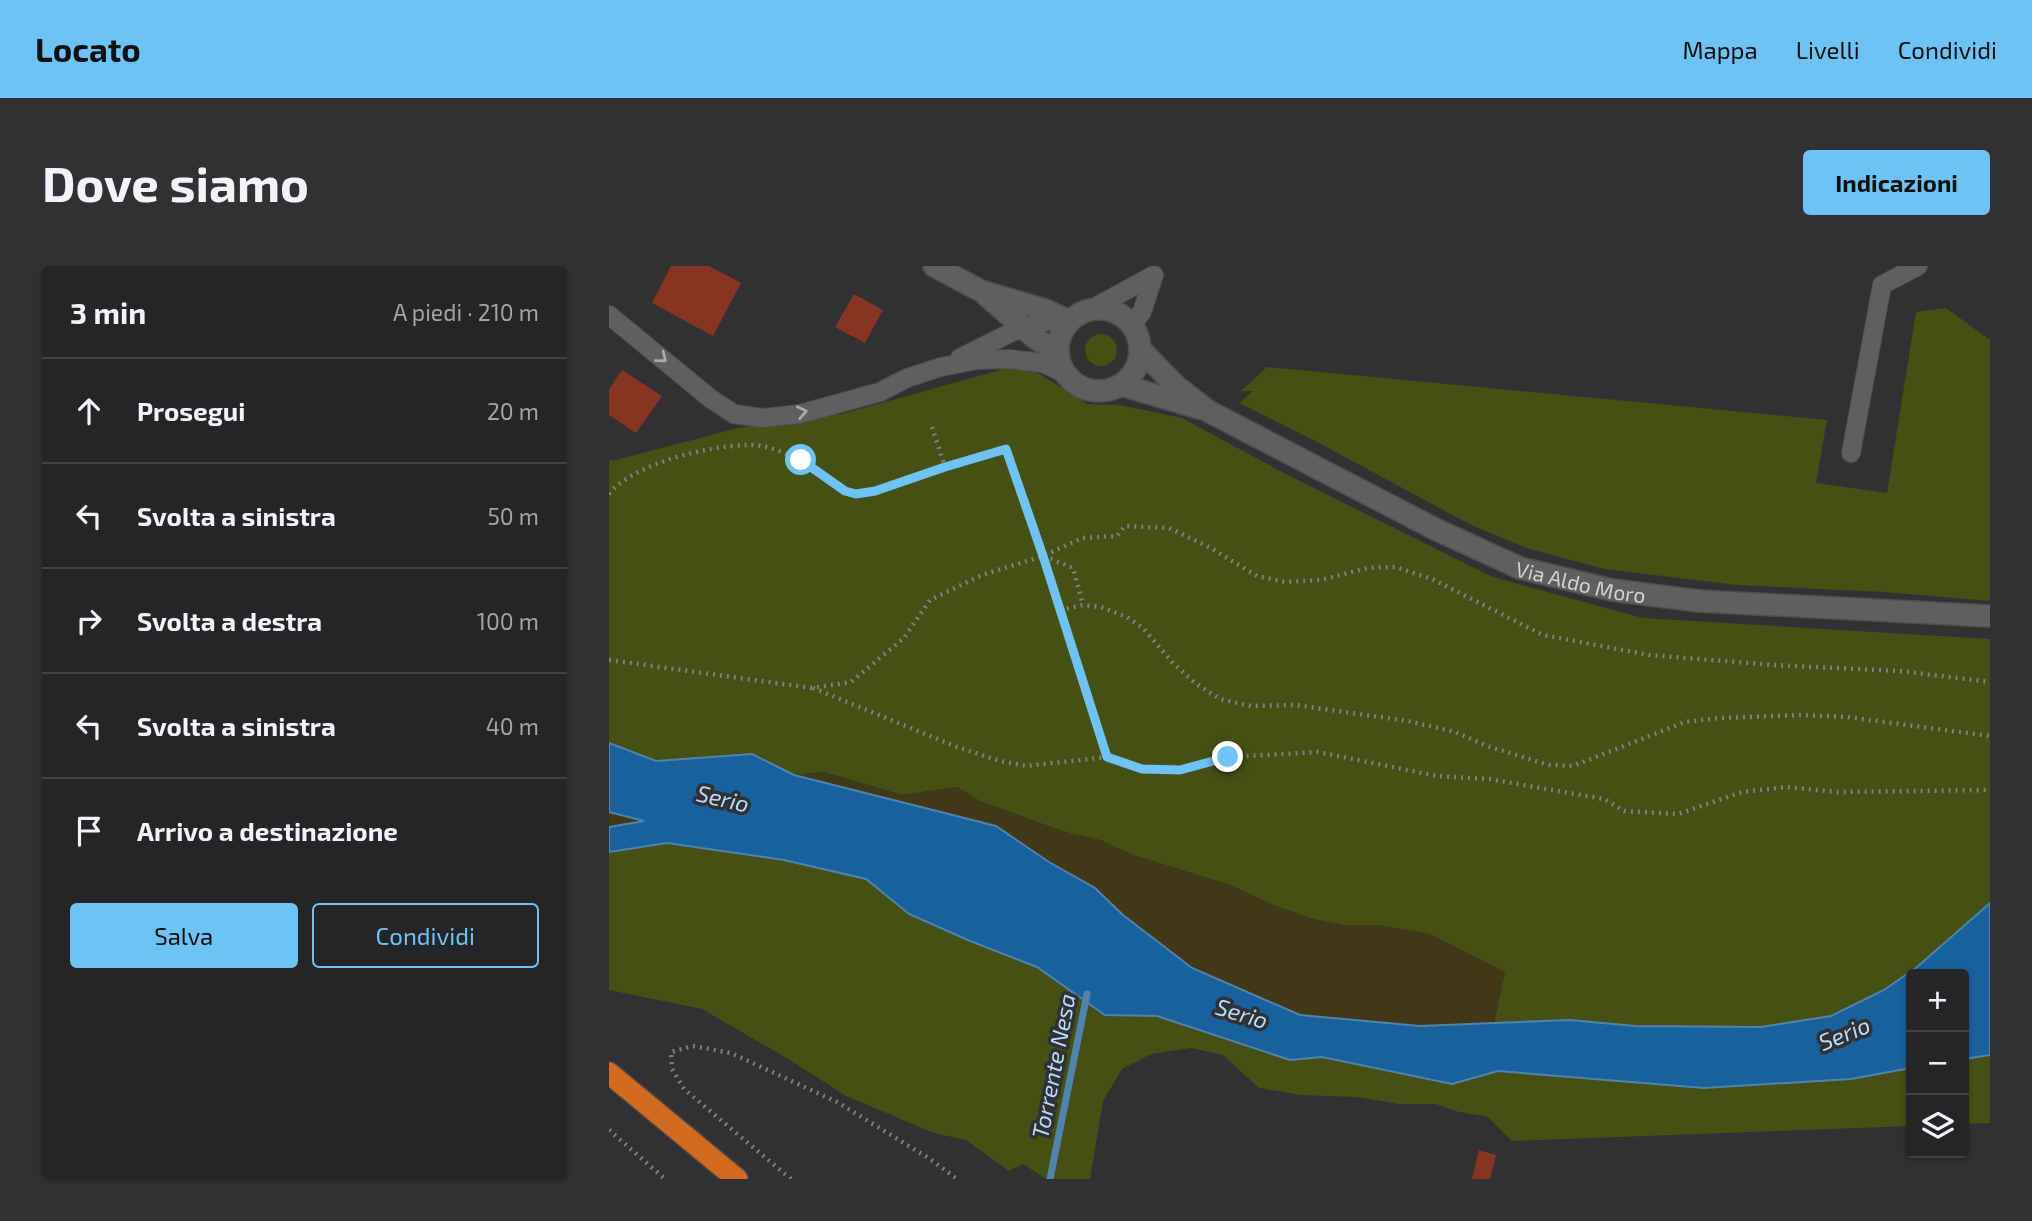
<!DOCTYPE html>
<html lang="it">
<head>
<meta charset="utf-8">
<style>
	:root { --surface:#252426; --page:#313032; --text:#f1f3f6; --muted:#a3a4a7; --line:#424143; --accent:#6fc2f4 }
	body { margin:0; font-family:"Exo 2",sans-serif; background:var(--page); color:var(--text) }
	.controls { position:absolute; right:21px; bottom:21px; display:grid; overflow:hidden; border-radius:7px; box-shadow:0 2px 5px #0004 }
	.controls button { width:63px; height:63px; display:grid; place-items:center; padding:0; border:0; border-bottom:2px solid var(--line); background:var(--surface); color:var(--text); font:35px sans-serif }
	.stop { position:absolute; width:21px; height:21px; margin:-16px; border:5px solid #6fc2f4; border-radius:50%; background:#fff }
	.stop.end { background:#6fc2f4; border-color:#fff; box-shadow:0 2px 7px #0008 }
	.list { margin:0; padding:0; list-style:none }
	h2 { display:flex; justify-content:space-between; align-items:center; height:91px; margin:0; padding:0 28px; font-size:30px }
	h2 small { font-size:23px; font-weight:400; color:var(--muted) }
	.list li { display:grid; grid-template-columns:46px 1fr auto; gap:21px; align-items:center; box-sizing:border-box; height:105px; padding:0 28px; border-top:2px solid var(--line) }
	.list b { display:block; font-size:26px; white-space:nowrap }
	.list em { font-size:23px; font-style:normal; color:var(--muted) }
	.actions { display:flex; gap:14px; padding:21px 28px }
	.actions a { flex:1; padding:16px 0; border:2px solid var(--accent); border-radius:7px; text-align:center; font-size:24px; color:var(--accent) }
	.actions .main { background:var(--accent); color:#111 }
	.icon { flex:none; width:38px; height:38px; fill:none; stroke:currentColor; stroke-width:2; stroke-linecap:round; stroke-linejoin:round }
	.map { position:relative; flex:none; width:1381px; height:913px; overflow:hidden; border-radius:7px }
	header { display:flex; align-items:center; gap:42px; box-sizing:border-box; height:98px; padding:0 35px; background:var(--accent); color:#111 }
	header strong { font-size:33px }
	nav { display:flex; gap:38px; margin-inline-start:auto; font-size:24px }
	.intro { display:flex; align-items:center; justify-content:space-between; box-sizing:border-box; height:168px; padding:0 42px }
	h1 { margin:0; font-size:49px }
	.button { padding:18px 32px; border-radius:7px; background:var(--accent); color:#111; font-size:24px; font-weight:700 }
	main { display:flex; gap:42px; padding:0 42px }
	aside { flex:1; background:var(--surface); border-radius:7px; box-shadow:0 2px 5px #0004 }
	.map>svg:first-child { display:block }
	.green { fill:#455014 }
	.sand { fill:#413818 }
	.water { fill:#18619d; stroke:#5083ad; stroke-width:2 }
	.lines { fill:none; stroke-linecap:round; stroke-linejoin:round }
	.stream { stroke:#5083ad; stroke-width:7 }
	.building { fill:#883423 }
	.street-casing { stroke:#4d4c4f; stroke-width:20 }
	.secondary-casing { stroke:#4d4c4f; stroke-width:24 }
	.highway-casing { stroke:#4d4c4f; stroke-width:24 }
	.path { stroke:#7f7e80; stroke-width:4.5; stroke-dasharray:2 5; stroke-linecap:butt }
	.street { stroke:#5f5e61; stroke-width:18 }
	.secondary { stroke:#5f5e61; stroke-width:21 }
	.highway { stroke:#d26b1d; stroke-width:21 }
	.oneway { stroke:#aaa9ab }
	.route { stroke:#6fc2f4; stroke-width:9 }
	.labels { text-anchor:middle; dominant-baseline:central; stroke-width:7; stroke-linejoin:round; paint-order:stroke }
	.street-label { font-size:21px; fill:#d2d1d3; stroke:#313033 }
	.water-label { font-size:23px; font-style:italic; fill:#b8dafd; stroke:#313033 }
</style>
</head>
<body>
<header>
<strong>Locato</strong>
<nav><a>Mappa</a><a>Livelli</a><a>Condividi</a></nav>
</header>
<div class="intro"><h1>Dove siamo</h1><a class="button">Indicazioni</a></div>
<main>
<aside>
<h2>3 min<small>A piedi · 210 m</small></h2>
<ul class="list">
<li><svg class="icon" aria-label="ahead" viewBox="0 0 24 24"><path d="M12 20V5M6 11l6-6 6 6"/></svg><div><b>Prosegui</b></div><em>20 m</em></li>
<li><svg class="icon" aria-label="left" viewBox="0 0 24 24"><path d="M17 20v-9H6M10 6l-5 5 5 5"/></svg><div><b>Svolta a sinistra</b></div><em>50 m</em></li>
<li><svg class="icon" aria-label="right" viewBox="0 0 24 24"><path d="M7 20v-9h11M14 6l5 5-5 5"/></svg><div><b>Svolta a destra</b></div><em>100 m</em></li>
<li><svg class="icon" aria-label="left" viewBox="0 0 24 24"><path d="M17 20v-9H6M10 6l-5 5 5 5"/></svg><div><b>Svolta a sinistra</b></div><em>40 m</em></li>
<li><svg class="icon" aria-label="arrive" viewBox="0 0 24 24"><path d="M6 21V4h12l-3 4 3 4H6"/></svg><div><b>Arrivo a destinazione</b></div></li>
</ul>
<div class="actions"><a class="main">Salva</a><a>Condividi</a></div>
</aside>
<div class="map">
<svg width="1381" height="913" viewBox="0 0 1381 913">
	<rect width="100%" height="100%" fill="#313033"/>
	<!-- green -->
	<g class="green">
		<path d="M1337,42L1381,74V335L1275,326L1128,319L995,303L917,282L860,258L710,177L630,137L644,125H632L658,101L1218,154L1207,217L1278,227L1307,46Z"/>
		<circle cx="492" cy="84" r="16"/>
		<path d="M418,100L478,138L511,139L573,152L677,208L884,311L1034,352L1381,373V637L1308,701L1275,724L1222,750L1152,761L1026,760L961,754L885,757L896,706L771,659H734L704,653L664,639L621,619L524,589L491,574L456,566L371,535L348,521L293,529L215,506L185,509L143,488L47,495L0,477V193L3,195L129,162L233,148L395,103Z"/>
		<path d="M58,577L175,594L257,613L300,648L361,675L428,701L496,749L548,750L681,794L713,791L843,818L889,805L1095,822L1242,813L1302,802V860L903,875L879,851L850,846L827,838H790L747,831L692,829L650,822L614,789L582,782L542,788L513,803L494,835L481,913H437L414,898L400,905L357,874L325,867L237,830L181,794L93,743L0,724V586Z"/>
		<path d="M1381,789V857L1355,858V793Z"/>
	</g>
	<!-- sand -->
	<g class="sand">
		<path d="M215,506L293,529L348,521L371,535L456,566L491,574L524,589L621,619L664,639L704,653L734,659H771L821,668L896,706L885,757L811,760L691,749L583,702L514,649L486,622L440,596L387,560L185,509Z"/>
		<path d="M0,546L37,555L0,561Z"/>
	</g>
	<!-- water -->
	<path class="water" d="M0,477L47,495L143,488L185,509L387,560L440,596L486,622L514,649L583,702L691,749L811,760L961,754L1026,760L1152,761L1222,750L1275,724L1308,701L1381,637V789L1355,793V708H1302V802L1242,813L1095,822L889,805L843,818L713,791L681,794L548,750L496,749L428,701L361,675L300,648L257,613L175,594L58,577L0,586V561L35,555L0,546Z"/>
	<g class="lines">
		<!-- stream -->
		<path class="stream" d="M441,913L478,728"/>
	</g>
	<!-- building -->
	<g class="building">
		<path d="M62,0H100L132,17L104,70L43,37Z"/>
		<path d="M245,28L274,44L256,77L226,61Z"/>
		<path d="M13,104L53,130L27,167L0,149V123Z"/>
		<path d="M870,884L887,889L881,913H863Z"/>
	</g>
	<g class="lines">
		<!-- street casing -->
		<g class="street-casing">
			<g id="street">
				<path d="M471,47L481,44L545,9L533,46L523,59"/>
				<path d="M0,49L102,133L125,148L153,152L191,148L271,126L298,112L332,101L368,94L400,93L434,97L455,107"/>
				<path d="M351,92L403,66L452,51"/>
				<path d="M1242,187L1273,19L1309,0"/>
			</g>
		</g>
		<!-- secondary casing -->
		<g class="secondary-casing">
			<g id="secondary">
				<path d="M325,0L372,25L436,44L460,55"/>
				<path d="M377,29L426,72L448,86"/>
				<circle cx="490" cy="84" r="41"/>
				<path id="s1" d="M531,83L567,120L599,145L828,264L911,302L1003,324L1090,335L1381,350"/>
				<path d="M512,119L590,142"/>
			</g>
		</g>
		<!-- highway casing -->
		<g class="highway-casing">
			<path id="highway" d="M0,807L128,913"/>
		</g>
		<!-- path -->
		<g class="path">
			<path d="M323,161L336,201"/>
			<path d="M0,228C25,197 99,180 138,179C155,178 174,186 189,193C209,201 227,227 248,228C274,228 301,213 325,205C349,196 373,190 397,183L434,290L498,491L533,503L571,504L619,491L709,486L828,510L880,513L995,533L1015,545L1069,548L1133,526L1177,521L1228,526L1381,524"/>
			<path d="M435,290L464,302L474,339"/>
			<path d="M451,344L474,339L492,341L518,351L534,362L564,397L586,417L611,433L642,440L687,439L799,455L846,466L881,481L940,499L964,500L1076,456L1110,452L1193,449L1238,451L1381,470"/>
			<path d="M0,394L203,422L242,416L295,372L321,334L373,309L434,290L473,272L508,270L516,260L560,262L602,282L648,310L676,316L712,314L758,302L786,301L823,313L934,369L1040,389L1165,399L1291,405L1381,416"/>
			<path d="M204,422L348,481L391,495L417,500L498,491"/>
			<path d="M0,864L56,913"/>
			<path d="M182,913L75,823L63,803L62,786L84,780L122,787L228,836L321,893L348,913"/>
		</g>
		<!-- street -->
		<use href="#street" class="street"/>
		<!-- secondary -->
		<use href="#secondary" class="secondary"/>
		<!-- highway -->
		<use href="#highway" class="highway"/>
	</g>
	<!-- one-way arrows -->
	<defs><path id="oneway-chevron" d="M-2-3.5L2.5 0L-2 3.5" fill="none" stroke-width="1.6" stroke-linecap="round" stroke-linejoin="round" transform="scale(1.75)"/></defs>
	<g class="oneway">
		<use href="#oneway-chevron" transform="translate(53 92) rotate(39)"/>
		<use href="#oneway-chevron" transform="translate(193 146) rotate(-12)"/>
	</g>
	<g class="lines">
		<!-- route -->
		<path class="route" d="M192,194L236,225L247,228L266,225L336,201L397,183L434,290L498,491L533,503L571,504L619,491"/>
	</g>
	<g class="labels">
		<!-- street labels -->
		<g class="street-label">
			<text stroke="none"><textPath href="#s1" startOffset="504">Via Aldo Moro</textPath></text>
		</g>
		<!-- water labels -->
		<g class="water-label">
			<text transform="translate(114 532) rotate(13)">Serio</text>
			<text transform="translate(633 747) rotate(17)">Serio</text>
			<text transform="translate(1235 767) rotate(-22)">Serio</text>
			<text transform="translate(444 800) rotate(-79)">Torrente Nesa</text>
		</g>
	</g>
</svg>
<div class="controls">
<button>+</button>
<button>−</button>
<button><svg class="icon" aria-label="layers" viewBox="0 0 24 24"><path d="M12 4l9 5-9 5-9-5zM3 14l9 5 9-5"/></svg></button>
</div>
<div class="stop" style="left:192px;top:194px"></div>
<div class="stop end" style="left:619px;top:491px"></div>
</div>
</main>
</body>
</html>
